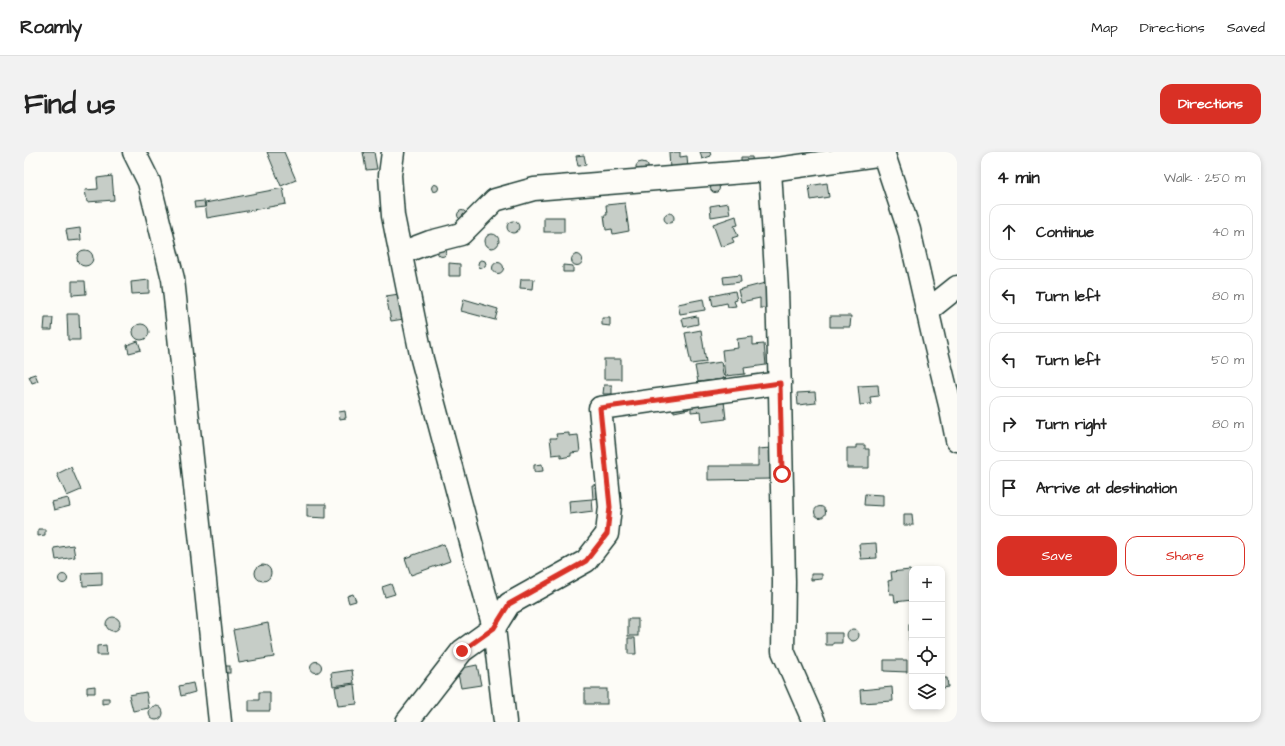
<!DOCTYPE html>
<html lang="en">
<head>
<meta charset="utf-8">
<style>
	:root { --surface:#fff; --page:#f2f2f2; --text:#222; --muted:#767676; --line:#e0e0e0; --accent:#d93025 }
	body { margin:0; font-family:"Architects Daughter",sans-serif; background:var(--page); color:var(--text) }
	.controls { position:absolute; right:12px; bottom:12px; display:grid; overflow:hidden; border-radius:8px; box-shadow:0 2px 6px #0003 }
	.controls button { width:36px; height:36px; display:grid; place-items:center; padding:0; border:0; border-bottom:1px solid var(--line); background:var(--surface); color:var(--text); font:20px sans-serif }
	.stop { position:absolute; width:12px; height:12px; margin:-9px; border:3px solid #d93025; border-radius:50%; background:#fff }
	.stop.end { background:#d93025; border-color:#fff; box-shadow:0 1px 4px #0008 }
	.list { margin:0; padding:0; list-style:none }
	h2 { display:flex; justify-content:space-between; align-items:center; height:52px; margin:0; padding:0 16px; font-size:17px }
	h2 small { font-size:13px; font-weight:400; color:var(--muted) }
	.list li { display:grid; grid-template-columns:26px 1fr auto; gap:12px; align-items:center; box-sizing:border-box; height:56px; margin:0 8px 8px; padding:0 8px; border:1px solid var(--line); border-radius:12px }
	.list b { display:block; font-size:15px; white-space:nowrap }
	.list em { font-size:13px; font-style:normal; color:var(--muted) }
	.actions { display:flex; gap:8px; padding:12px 16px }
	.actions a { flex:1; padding:9px 0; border:1px solid var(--accent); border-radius:12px; text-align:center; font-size:14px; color:var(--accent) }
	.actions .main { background:var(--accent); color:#fff }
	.icon { flex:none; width:22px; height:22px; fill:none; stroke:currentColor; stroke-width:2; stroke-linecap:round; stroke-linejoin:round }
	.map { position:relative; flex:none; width:933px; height:570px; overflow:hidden; border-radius:12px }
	header { display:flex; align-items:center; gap:24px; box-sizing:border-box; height:56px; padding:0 20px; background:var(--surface); border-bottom:1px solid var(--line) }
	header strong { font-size:19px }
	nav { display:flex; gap:22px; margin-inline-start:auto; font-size:14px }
	.intro { display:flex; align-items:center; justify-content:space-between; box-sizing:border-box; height:96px; padding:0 24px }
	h1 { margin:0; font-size:28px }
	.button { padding:10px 18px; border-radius:12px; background:var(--accent); color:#fff; font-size:14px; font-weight:700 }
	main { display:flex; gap:24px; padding:0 24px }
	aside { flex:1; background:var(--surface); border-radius:12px; box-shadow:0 2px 6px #0003 }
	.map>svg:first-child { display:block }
	.building { fill:#c6cdc7; stroke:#1f3d34 }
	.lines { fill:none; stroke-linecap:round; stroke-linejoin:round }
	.minor-casing { stroke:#1f3d34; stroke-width:25 }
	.minor { stroke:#fdfcf7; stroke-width:22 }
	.route { stroke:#d93025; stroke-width:5 }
</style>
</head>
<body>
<header>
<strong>Roamly</strong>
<nav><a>Map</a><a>Directions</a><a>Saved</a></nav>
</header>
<div class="intro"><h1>Find us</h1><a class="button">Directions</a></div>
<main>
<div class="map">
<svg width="933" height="570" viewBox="0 0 933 570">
	<rect width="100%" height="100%" fill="#fdfcf7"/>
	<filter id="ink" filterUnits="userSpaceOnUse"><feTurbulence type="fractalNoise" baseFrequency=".025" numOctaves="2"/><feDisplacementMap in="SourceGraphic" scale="8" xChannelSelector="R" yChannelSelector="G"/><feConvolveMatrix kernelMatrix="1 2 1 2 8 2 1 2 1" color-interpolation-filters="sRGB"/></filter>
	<g filter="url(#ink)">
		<!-- building -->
		<g class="building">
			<path d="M243,0H260L272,28L257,34Z"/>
			<path d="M339,0H350L353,17L342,18Z"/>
			<path d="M645,0H656V5L663,4L664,17L646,18Z"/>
			<path d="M676,0H686L687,4L678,7Z"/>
			<path d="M560,3L562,13L554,14L552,4Z"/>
			<path d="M717,5H728L729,13H717Z"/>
			<path d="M618,10L622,11L624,14V18H612V14L614,11Z"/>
			<path d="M88,24L90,48L63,50L61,38L74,37L73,26Z"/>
			<path d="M803,31L805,45L787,48L785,34Z"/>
			<circle cx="691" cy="36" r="4.5"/>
			<circle cx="411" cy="36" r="3.5"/>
			<path d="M259,36L262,52L183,66L181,51Z"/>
			<path d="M180,49L181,55L171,56L170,50Z"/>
			<path d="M601,51L605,79L589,82L588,77L582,78L580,63H583L582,53Z"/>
			<path d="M704,51L706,62L687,65L686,54Z"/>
			<circle cx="438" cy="63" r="4.5"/>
			<circle cx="645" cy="66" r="5"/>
			<path d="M712,64L714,73L710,74L714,84L708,86L710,90L697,95L689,72Z"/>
			<rect x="520" y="65" width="20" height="15"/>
			<circle cx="489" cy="75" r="6"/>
			<path d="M56,76L57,88L44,89L42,78Z"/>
			<circle cx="468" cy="89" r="7"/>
			<circle cx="418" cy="100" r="4.5"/>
			<circle cx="61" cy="106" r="8"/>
			<circle cx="553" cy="108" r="5.5"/>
			<circle cx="458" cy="112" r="4"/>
			<circle cx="474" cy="116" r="5.5"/>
			<path d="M425,111L436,112V124H425Z"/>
			<path d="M539,113L549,114V120H539Z"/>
			<path d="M716,123L717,130L700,132L699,125Z"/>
			<path d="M497,127H510L509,137L496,136Z"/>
			<path d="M125,128V141L108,142L107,130Z"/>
			<path d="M48,129H61L62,142L48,143Z"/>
			<path d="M745,130L746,156H736V146L717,150L714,138Z"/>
			<path d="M711,139L713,148L710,149L712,154L704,155L703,151L689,154L687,144Z"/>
			<path d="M375,142L380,167L367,169L362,144Z"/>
			<path d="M440,147L474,157L471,168L437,159Z"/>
			<path d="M679,147L681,158L656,162L654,152Z"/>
			<path d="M43,162H55L56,188H44Z"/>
			<path d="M673,164L674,172L660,175L658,167Z"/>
			<path d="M806,164H827L826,175H806Z"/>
			<path d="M21,166H29L28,178H20Z"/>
			<path d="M578,166H586V174L578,173Z"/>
			<circle cx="117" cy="180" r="8"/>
			<path d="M677,178L682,210L667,212L661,181Z"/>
			<path d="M729,185V193L740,192L742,213L720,216L721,222L701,224L698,198L714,196L713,187Z"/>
			<path d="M114,189L117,198L105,201L103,193Z"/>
			<rect x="580" y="207" width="17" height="20"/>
			<path d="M697,210L700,227L674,230L671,214Z"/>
			<path d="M11,222L14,229L8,231L5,224Z"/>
			<path d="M580,233H588V242H579Z"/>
			<path d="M854,233L855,244L846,245L847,252L836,253L834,234Z"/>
			<path d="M791,240L792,251L774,253L773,241Z"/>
			<path d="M664,249L665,257L650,260L649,251Z"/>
			<path d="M700,249L702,267L678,270L677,259L667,260V253Z"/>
			<path d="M321,259L322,266L316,267L315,260Z"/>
			<path d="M545,281V284L554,283L556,300L547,301V304L537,306V302L528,303L526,286H533L532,282Z"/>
			<path d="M832,293H841V297H845V316H823V296H832Z"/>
			<path d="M747,296V327L684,328V314H734V297Z"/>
			<path d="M518,312L519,319L510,320V313Z"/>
			<path d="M47,315L57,338L43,344L33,322Z"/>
			<path d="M568,333H576L577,346L569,347Z"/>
			<path d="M841,342L859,343V354L840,353Z"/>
			<path d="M44,346L46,354L30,358L28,350Z"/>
			<path d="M568,347L569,359L546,362L545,349Z"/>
			<path d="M283,352H302V366L283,365Z"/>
			<circle cx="796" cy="360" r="5.5"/>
			<path d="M880,362H888L889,373H880Z"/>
			<path d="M14,377H21V383L14,384Z"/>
			<path d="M852,391L853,406L837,407L835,392Z"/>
			<path d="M420,392L426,409L387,423L381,406Z"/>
			<path d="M49,393L51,405L32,408L30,396Z"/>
			<circle cx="239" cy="421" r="8"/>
			<path d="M886,418L887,424H888V448L871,450L870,442H866L864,429L868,428L867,420Z"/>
			<path d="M78,420V433L59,434L58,421Z"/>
			<path d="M787,422H798V427L787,428Z"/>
			<circle cx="39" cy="427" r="4.5"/>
			<path d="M367,432L371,442L361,445L358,435Z"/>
			<path d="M329,442L332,449L325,451L323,444Z"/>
			<circle cx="89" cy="472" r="7"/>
			<rect x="604" y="467" width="10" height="17"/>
			<path d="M244,471L250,505L215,511L209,478Z"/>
			<rect x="885" y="472" width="3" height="16"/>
			<circle cx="829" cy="483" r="6"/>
			<path d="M802,481H818V491H809V493H802Z"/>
			<path d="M604,486H611L612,502H604Z"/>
			<path d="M82,493L83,503H73V494Z"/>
			<path d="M860,508H883V520L860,519Z"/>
			<circle cx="292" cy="515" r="5.5"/>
			<path d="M453,513L457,533L437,536L433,517Z"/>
			<rect x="197" y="514" width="9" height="7"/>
			<path d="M328,518L330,531L309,534L307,521Z"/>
			<path d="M918,526H923L924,535L918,536Z"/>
			<path d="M169,531L171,540L157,544L155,534Z"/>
			<path d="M331,532L333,552L314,554L311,535Z"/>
			<path d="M71,534V541H63V535Z"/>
			<path d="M868,535L869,549L837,551L836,538Z"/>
			<rect x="561" y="537" width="22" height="15"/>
			<path d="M122,540L125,556L109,559L105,543Z"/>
			<path d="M235,540H246V559H225V548H235Z"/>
			<path d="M78,546H85V551L78,552Z"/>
			<circle cx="132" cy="561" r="7"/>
		</g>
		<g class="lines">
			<!-- minor casing -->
			<g class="minor-casing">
				<g id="minor">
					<path d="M110,0L125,30L149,127L196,570"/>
					<path d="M369,0L366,23L369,64L398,207L470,476L481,570"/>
					<path d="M859,0L885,78L911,192L926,253L933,288"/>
					<path d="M746,18L753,138L756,241L760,430L759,499L790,570"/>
					<path d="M377,101L406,90L437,82L471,48L510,37L746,18L860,2"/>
					<path d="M903,159L933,135"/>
					<path d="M383,570L438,499L470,476L485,452L562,409L583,382L586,355L576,256L756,231"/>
				</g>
			</g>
			<!-- minor -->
			<use href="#minor" class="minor"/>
		</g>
	</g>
	<g class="lines" filter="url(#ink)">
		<!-- route -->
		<path class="route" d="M438,499L470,476L485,452L562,409L583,382L586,355L576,256L756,231L758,322"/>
	</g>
</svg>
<div class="controls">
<button>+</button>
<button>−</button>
<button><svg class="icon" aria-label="locate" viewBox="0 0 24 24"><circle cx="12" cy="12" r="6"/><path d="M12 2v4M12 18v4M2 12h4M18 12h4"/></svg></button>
<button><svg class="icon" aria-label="layers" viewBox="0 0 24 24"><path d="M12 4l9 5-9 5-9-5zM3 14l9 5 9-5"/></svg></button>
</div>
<div class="stop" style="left:758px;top:322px"></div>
<div class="stop end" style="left:438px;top:499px"></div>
</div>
<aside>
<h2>4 min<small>Walk · 250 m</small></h2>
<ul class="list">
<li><svg class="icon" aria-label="ahead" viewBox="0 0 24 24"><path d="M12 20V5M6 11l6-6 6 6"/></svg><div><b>Continue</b></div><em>40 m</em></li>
<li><svg class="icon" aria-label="left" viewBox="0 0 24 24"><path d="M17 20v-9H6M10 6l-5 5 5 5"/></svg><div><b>Turn left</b></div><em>80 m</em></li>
<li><svg class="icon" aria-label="left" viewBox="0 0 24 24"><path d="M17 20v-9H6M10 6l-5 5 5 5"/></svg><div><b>Turn left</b></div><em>50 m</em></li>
<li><svg class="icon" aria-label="right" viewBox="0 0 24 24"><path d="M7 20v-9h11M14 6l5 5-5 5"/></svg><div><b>Turn right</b></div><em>80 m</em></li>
<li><svg class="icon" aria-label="arrive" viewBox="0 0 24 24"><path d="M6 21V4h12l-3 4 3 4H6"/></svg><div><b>Arrive at destination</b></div></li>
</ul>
<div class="actions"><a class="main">Save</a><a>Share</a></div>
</aside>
</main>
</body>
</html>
